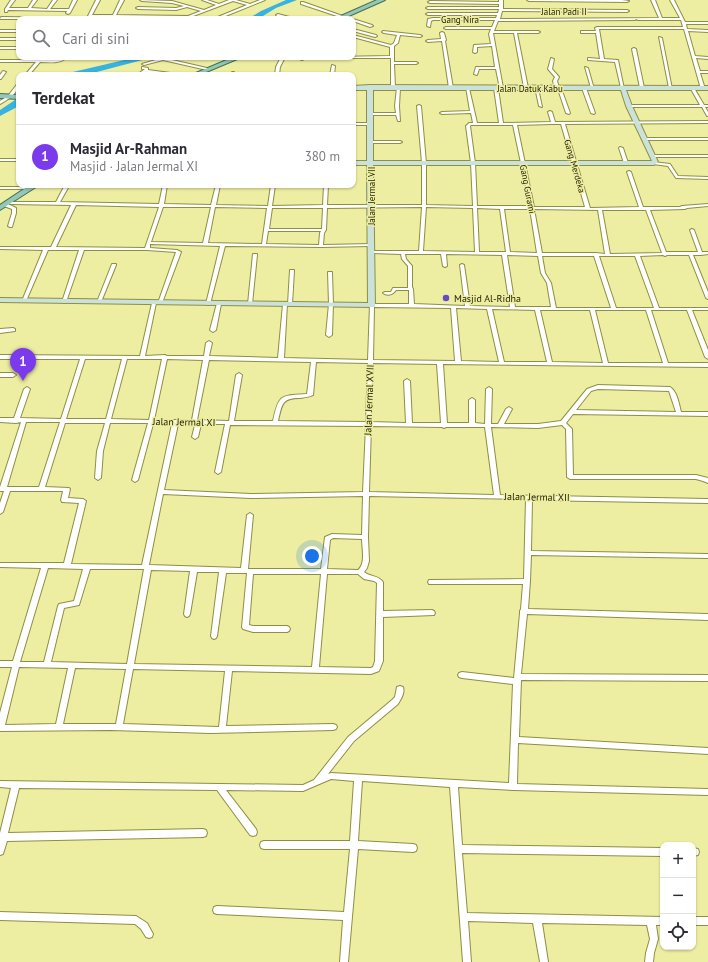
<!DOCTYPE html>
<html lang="id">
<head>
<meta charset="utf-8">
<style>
	:root { --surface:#fff; --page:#f2f2f3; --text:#2b2b33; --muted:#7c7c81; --line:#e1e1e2; --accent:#7c3aed }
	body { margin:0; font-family:"PT Sans",sans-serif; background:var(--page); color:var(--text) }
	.controls { position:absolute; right:12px; bottom:12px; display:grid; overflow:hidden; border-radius:8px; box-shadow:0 1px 3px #0004 }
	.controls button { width:36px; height:36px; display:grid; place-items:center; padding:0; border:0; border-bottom:1px solid var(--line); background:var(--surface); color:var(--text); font:20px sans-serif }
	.you { position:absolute; left:312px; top:556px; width:14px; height:14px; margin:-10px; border:3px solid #fff; border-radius:50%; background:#1a73e8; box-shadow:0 0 0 6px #1a73e833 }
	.badge { display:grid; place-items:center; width:26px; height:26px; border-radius:50%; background:var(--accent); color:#fff; font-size:13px; font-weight:700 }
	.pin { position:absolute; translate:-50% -33px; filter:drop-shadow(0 1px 2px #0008) }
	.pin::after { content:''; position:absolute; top:21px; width:14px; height:12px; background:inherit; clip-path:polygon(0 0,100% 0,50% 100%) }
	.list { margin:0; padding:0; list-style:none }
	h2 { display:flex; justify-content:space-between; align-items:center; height:52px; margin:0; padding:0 16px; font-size:17px }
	h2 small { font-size:13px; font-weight:400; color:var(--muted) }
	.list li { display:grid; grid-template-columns:26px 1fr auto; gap:12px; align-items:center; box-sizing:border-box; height:64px; padding:0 16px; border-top:1px solid var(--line) }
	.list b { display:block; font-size:15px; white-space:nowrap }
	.list p { margin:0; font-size:13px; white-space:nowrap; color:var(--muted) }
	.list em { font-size:13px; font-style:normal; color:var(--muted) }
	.icon { flex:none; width:22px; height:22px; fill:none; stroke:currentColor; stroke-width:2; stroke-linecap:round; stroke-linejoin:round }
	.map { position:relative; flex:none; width:708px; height:962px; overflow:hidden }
	.search { position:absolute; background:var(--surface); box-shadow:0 1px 3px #0004; left:16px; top:16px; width:340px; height:44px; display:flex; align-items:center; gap:10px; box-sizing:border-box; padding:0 14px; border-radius:8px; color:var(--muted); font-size:15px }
	.panel { position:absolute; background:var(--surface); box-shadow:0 1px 3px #0004; left:16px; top:72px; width:340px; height:116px; border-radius:8px }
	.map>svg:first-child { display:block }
	.water { fill:#38b3e1 }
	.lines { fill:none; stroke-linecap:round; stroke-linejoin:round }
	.street-casing { stroke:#8e8e44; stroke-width:2 }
	.secondary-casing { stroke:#8e8e44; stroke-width:2 }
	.primary-casing { stroke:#3e7156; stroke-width:2 }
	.street { fill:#fff; fill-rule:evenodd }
	.secondary { fill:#cae2da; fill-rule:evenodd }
	.primary { fill:#96c6b5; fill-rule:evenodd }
	.poi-dot { fill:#654bc4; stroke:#eeeea2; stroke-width:1.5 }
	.labels { text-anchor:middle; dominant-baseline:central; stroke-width:3; stroke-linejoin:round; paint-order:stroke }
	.far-street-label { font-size:9px; fill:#1c1b00; stroke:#eeeea2 }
	.poi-label { font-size:10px; fill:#1c1b00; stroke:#eeeea2; text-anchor:start }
	.street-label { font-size:10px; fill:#1c1b00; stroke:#eeeea2 }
</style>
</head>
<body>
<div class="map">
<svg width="708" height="962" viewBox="0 0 708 962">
	<rect width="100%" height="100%" fill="#eeeea2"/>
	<!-- water -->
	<g class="water">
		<path d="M286,0H297L276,8L258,19H248L261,11Z"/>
		<path d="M137,57H154L89,74L60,75Z"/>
		<path d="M19,94V106L0,116V110L15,100Z"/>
	</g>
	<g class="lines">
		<!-- street casing -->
		<g class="street-casing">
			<g id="street">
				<path d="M11,0H15L9,8H28L33,0H37L31,8L47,9L53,0H57L50,9H69L73,0H77L70,13L68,14L66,13L67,11L8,10L7,12H5V9Z"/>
				<path d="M96,0H100L92,15H113L120,0H124L116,15L188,16L201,11L187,7L176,10L138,9L136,8L138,7L176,8L184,6L172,3L142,1L140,0L172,1L204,10L216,5L202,0H207L219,4L229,0H236L250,4L260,0H265L218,19H213L247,5L233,1L188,18L91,17L90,19H0L1,17L87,18Z"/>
				<path d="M499,0H503V9L627,10L629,11L627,12L502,11L500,19L659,18L651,0H655L662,18H680L670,0H674L685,22H708V24H686L687,29L708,30V32L688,31L695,56L708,57V59L696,58L700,71H708V73H700L705,89L703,90L701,89L684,29H599L604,59L618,60L624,89L621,88L615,62L588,60V58H589L600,59L596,33H581V31H596L595,28L597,27H683L681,20H638L636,19L635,20L498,21L494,31H538L540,32L538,33H517L528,88L526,89L524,88L514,33H493L503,88L500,89L496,69H479L477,75L474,74L476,67H495L492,46L477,47V52L475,53L473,52L474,45L491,44L489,34L491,29H446L444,28L446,27H492L495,20H433L431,21L430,27L427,26L428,19L433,18H496L497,15H428L426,14L428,13H498L499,9H428L426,8L428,7H499V4L430,3L428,2L430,1L499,2Z"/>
				<path d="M527,0H622L629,1L627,2L529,1Z"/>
				<path d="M301,2H303L351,19H346L301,4Z"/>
				<path d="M278,14L293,18L294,19H288L277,16L276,15Z"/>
				<path d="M353,19L372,25L373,26L370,27L353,21Z"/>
				<path d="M353,29L376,35L377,36L375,37L353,31Z"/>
				<rect x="0" y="30" width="19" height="2"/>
				<path d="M383,31L420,35L422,36L420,37L400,35L398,43L394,46V62H416L418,63L416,64H394L395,87L393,88L391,87V58H334L332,57L390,56V47L353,37V35L391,45L394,43L397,35L384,33L382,32Z"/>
				<path d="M442,32L444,33L446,40L445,41L453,88L451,89L449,88L442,41L428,42L426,41L428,40L441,39L440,33Z"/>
				<path d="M659,37L662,38L672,89L669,88Z"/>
				<rect x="0" y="38" width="19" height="2"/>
				<rect x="0" y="47" width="19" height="2"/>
				<path d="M634,48L636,49L644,88L642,89L640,88L632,49Z"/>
				<path d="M63,57H105L103,58L65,59C58,64 48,62 40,62L29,75H25L36,62H0V60H58L61,59Z"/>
				<path d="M265,57H271L273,58L271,59Z"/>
				<path d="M281,57H285L280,67L279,75H275L276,67Z"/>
				<path d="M294,57H299L304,59L302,60Z"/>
				<path d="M163,58L207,68L209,69L207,70L163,60L144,65L142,64Z"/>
				<path d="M551,58L554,59L552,69L559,77L557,81L559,87L561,88L570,113L569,114L566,113L558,89L555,88L553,81L555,77L548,69Z"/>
				<path d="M332,65L335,66L334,75H330Z"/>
				<path d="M142,67L148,68V70L178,74L180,75H169L146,72L141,75H134V73L138,74L145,69H142Z"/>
				<path d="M585,67L588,68L594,89L591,88Z"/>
				<path d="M3,71L6,72L1,79H0V75Z"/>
				<path d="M232,72H234V75H230Z"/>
				<path d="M251,73L258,75H252L250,74Z"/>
				<path d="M18,83H19C19,92 8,100 0,104V101L8,96Z"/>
				<path d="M397,87L400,88L399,106L400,121H398L396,115H368V113H396L395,106Z"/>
				<path d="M466,87L469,88L477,123H499L494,88L496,87L498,88L503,123L551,122L548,112L550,111L552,112L555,122L708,121V123L565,124L590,208L639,207L627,172L629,171L631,172L643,207H680L682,206L708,204V206L687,208L685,209L650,210L666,252H698L690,230L692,229L694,230L702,252H708V254L701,255H693L708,292V299L706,298L689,255H667L665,256L663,255L640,256L659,308H708V310H692L708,350V359L705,357L687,310H651L668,363H708V367L443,364L447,423H469V400L472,398L475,400V423L485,424L486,389L489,387L492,389L491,424H498L506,409L509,407L512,409L504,424H538L561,421L587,389L598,385L670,387C677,391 679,404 681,412H708V416L573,414L566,423L572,429L573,475H696L708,478V483L703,481L696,479H570L567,477L566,429L562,425L538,428L491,427L500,495L708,499V503L532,500L531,551L708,554V558L531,555L530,581L528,609L708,614V620L527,614L521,674L708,675V681L521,680L519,737L708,748V754L518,743L517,784L708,789V795L513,790L458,787L462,845L663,848V856L462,853L467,913L663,917V925H656L658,939L654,953L653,962H645L646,953L650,939L647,925L542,923L548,962H540L533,923L468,921L471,962H463L450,787L362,781L358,841L413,844L416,845L417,848L416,851L413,852L358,849L348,962H340L343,920L217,914L214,913L213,910L214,907L217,906L344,912L350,849H264L261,848L260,845L261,842L264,841H350L354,781L331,779L303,791L226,790L256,829L257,832L256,835L253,836L250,835L217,790L19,788L8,833L203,829L206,830L207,833L206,836L203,837L7,841L3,854L0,855V833L11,788L0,787V781L303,785L314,780L348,737L392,700L395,697L397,687L400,686L403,687C405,693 401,699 398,704L354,741L328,774L331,773L509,783L513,684L462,678L459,677L458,675L459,673L462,672L514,678L520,613V611L521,609L523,584H429L428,582L429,580H431L524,579L526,499L369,496L368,537L369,561L367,568L364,572C370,577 378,575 383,582V611L432,610L434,611L435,613L434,615L383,617V661L379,671L371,674L232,671L226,726L333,724L336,725L337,727L336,729L333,730L210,733L111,730L0,731V713L12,667H0V661H13L41,568L0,567V563H64L79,503L62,502L61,500L63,491H10L3,512L0,514V503L4,491H0V487L21,422L16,423L0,422V418H14L24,389L27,387L30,389L20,418L61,419L80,359H0V355L140,356L152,303L154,302L156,303L145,356L165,355L167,356H204L206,343L209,341L212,343L209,356L278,358L283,304L285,303L287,304L284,358L368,360L370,304H409V290H396C393,295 387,296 383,293L385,292H391L393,288H408V266L402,259L401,254L371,253L369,252L371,251H419L422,207L327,208L326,230L324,233L323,245L373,244V246H371L321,247L225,246L210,304L208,305L206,304L220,246L150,244V248L177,250L181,252L162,303L160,304L158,303L176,252L147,250H84L66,302L64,303L62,302L79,250H48L26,301L24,302H22V301L43,250L0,249V247H51L71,205L9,204L7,203V202H56L65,185H68L69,186L60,202L159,204L163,185H167L164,204L211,205L216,185H220L216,205L268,206L271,185H275L272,206L323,205L324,185H328L327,205H422V163L417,106L419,105L421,106L426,163V205L473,206L471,163L466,126L469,123H473L471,113L442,114L440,113L442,112L470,111ZM552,124H561L585,207H534L517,125ZM471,125H513L530,206H477L475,163L470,126ZM76,205L159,207L145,248L56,247ZM163,207H211L203,243L151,242ZM215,207L267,208L262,244L208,243ZM426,207L473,208L475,252L423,251ZM272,208H323L322,229H269ZM477,208L500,209L506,252H479ZM504,209H530L537,253L510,252ZM534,209L598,210L605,254L596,253H542ZM602,210H646L662,253L610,254ZM268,231H321L320,233L319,245L266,244ZM405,254H441L443,266L445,267L447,266L446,254L502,255L510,307L470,306L464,265L462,264L460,265L465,306L414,304L413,289L412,287V266L406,259ZM507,255L538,256L541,273L547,283L551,307H515ZM542,256H594L611,308H556L551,283L545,273ZM599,256H635L654,308H616ZM374,307L451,308L455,361L373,360ZM456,308L487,309L499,362L461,361ZM492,309L535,310L547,362H504ZM540,310H590L603,363L552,362ZM595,310H646L663,363H608ZM85,359H122L106,419H66ZM127,359H162L149,420L111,419ZM167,359L203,360L192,420H154ZM209,360L311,362L307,394C281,396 279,393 273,421H234L242,375L239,373L236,375L229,421L197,420ZM316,362L368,363L366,422L278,421C282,405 281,398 300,398C305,397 309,397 313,395ZM373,363L437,364L441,423H412L410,381L407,379L404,381L406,423L371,422ZM598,389L669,391L676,412L576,410L591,391ZM26,422H60L39,487H7ZM65,423H105L97,451L95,478L98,480L101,478L103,451L110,423H148L132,480L135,482L138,480L153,424H172L142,565L71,564L86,501L83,499L68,498L70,489L69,488L45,487ZM178,424L195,425L192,437L195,439L198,437L201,424H225L215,472L218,474L221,472L230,425L366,426L363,492L251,494L164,490ZM371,426L442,427L444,428L446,427H485L494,495L369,492ZM163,494L251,498L363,496L362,535L332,534L325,537L321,569H248L253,515L250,513L247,515L241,568L149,565ZM333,538L362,539C362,549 366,563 358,570L327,569L330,540ZM48,568L83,569L74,601L59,604L58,606L44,662H20ZM90,569H144L127,664L51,662L64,608L79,605ZM151,570L190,571L184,614L185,616L187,617L189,616L190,614L197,572H219L211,636L212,638L214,639L216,638L217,636L226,573H247L242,627L243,629L253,632H287L289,631L290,629L289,627L287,626H253L249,625L253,574H321L312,667L134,664ZM327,574H358L364,579L374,581L377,583L375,661L373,667L371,668L319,667ZM19,667L68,668L56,724L5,725ZM75,668L126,669L116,724H63ZM133,669L225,671L219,727L123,724Z"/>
				<path d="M535,87L538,88L542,107L539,106Z"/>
				<path d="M583,87L586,88L595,113L594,114L591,113L582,88Z"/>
				<path d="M692,88H694L704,105H708V107H705L708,112V116H707L702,107H629L627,106L629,105H700L691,89Z"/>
				<path d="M353,123H370L372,124L370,125H353Z"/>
				<path d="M643,138H708V140H644L642,139Z"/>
				<path d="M369,141H400L402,142L400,143H370L368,142Z"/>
				<path d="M620,147L623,148L628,163L627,164L624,163L619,148Z"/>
				<path d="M652,155H708V157H653L651,156Z"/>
				<rect x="0" y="159" width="19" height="2"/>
				<path d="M653,162L670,164L678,176L708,177V179L676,178L668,166L653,164Z"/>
				<path d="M0,187H30L32,188L30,189H0Z"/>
				<path d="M4,204H8L16,208V213L12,227H10L8,226L12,213V209L4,206Z"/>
				<path d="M253,254H257V255L252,304L250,305L248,304Z"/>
				<path d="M112,264H116V265L101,302V303H97V302Z"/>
				<path d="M290,270H294V271L292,304L290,305L288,304Z"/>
				<path d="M328,272H332V273L333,304L332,335L329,337L326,335L329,304Z"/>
				<path d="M217,303H221V304L216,330L213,332L210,330Z"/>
				<path d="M13,328L15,329V331L0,333V329Z"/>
				<path d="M0,373H13L16,375L13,377H0Z"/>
				<path d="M693,848L698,849L699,852L698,855L693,856Z"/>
				<path d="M0,912L136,916L147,923L153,934L152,937L149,938L146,937L141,929L135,924L0,920Z"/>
				<rect x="693" y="917" width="15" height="8"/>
			</g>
		</g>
		<!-- secondary casing -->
		<g class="secondary-casing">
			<path id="secondary" d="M370,85L708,86V90H626L632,106L658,162L654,165H373L375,307L0,302V298L368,303L367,165H353V161H367V90H353V86ZM373,90H621L626,106L652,161H373Z"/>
		</g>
		<!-- primary casing -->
		<g class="primary-casing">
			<g id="primary">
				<path d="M377,0H385L342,19H334Z"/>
				<path d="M234,57H242L199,75H191Z"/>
				<path d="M0,94L19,95V99L0,98Z"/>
				<path d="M30,185H39L0,210V205Z"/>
			</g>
		</g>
		<!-- street -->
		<use href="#street" class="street"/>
		<!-- secondary -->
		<use href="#secondary" class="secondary"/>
		<!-- primary -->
		<use href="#primary" class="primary"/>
	</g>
	<!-- markers -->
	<circle class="poi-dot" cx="446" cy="298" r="4"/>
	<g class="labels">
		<!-- far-street labels -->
		<g class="far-street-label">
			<text x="564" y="11">Jalan Padi II</text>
			<text x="460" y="19">Gang Nira</text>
			<text x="530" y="88">Jalan Datuk Kabu</text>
			<text transform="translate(575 166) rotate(74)">Gang Merdeka</text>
			<text transform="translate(528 189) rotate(79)">Gang Gurami</text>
			<text transform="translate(371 196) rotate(-90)">Jalan Jermal VII</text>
		</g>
		<!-- poi labels -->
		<g class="poi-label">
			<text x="454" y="298">Masjid Al-Ridha</text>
		</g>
		<!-- street labels -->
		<g class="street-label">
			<text transform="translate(369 400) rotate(-88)">Jalan Jermal XVII</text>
			<text transform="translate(184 422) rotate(1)">Jalan Jermal XI</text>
			<text transform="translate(537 497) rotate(1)">Jalan Jermal XII</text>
		</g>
	</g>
</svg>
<div class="controls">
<button>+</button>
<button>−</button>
<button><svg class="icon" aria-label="locate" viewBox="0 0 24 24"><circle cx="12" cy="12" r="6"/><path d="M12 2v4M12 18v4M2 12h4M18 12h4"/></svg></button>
</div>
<div class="you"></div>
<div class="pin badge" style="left:23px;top:381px">1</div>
<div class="search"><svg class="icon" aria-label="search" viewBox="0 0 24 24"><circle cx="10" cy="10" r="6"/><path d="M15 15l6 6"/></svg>Cari di sini</div>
<section class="panel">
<h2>Terdekat<small></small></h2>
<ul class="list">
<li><span class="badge">1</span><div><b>Masjid Ar-Rahman</b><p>Masjid · Jalan Jermal XI</p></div><em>380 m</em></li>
</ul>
</section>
</div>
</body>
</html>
